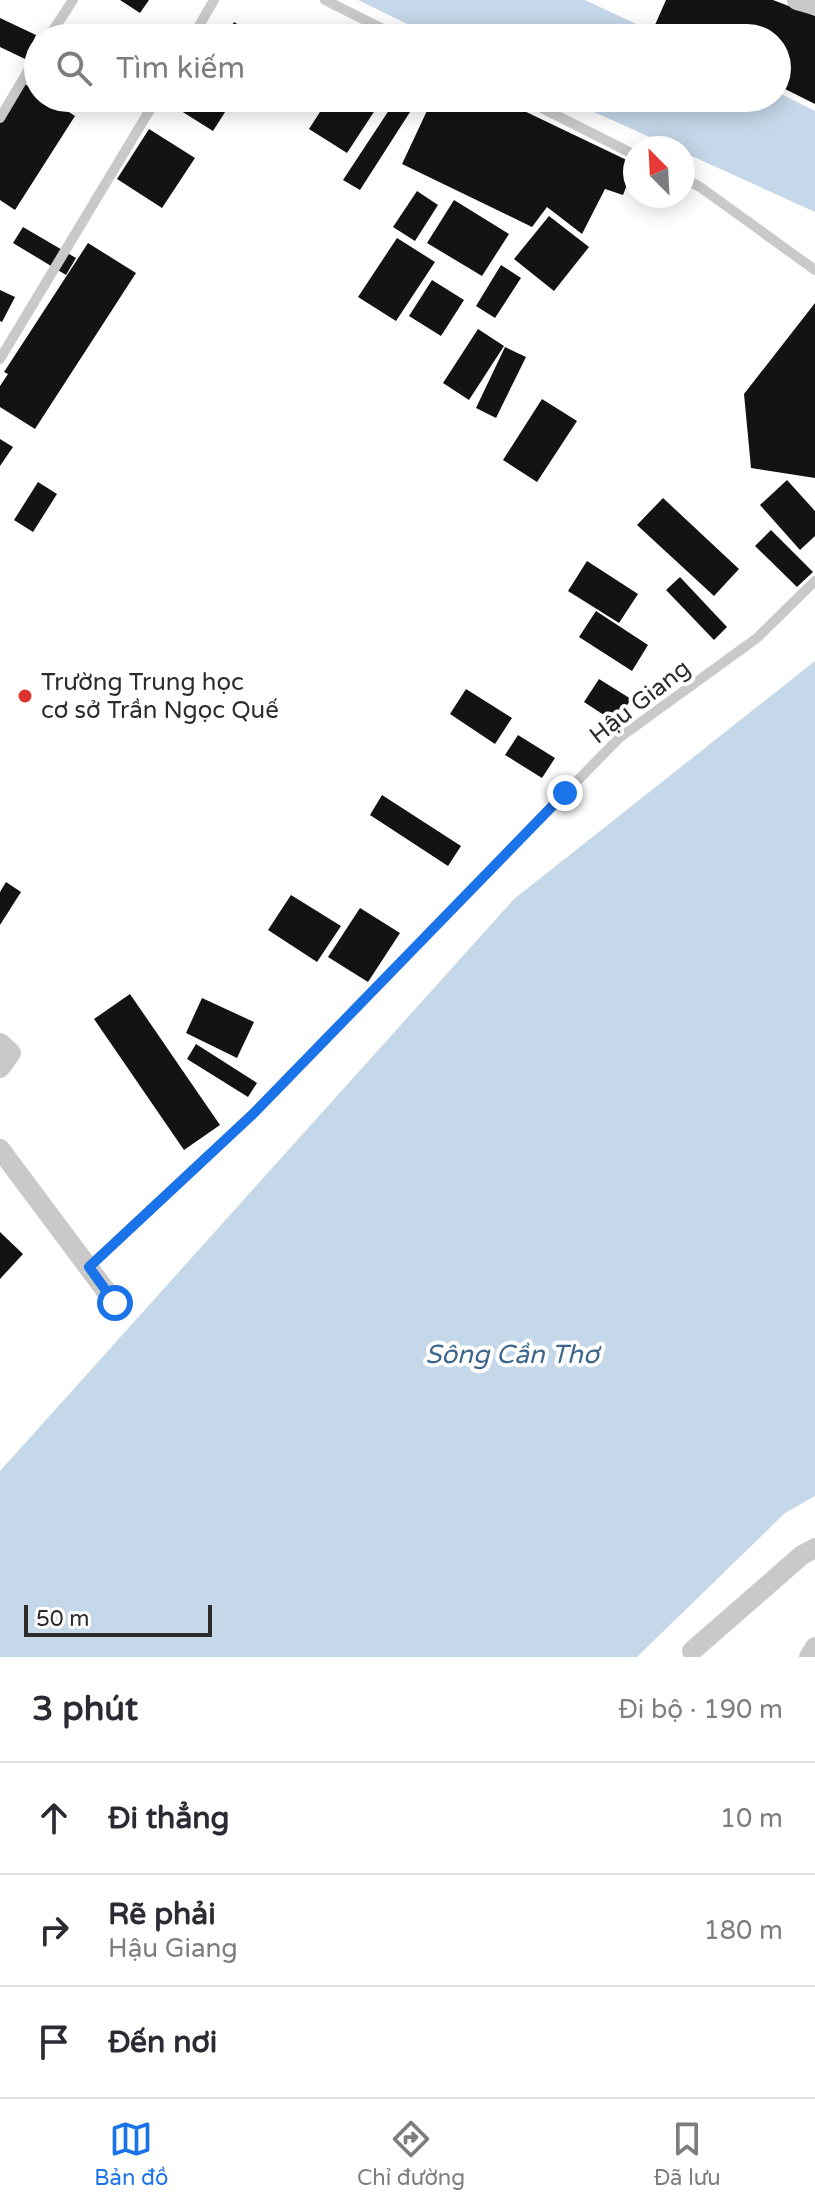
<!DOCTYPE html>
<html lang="vi">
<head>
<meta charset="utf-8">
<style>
	:root { --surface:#fff; --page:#f7f7f7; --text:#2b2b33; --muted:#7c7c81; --line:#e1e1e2; --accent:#1a73e8 }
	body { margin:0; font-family:"Varela Round",sans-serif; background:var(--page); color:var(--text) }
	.compass { position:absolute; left:623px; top:136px; width:72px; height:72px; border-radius:50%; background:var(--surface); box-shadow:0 4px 20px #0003; rotate:336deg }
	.scale { position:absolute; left:24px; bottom:20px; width:188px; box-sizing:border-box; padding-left:8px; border:4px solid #2c2c2c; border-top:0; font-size:22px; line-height:28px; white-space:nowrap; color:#2c2c2c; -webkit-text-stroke:6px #fff; paint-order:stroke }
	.stop { position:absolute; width:24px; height:24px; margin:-18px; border:6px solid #1a73e8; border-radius:50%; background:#fff }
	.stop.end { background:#1a73e8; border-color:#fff; box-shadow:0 2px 8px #0008 }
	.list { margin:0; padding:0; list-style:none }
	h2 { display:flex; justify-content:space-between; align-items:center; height:104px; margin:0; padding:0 32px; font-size:34px }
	h2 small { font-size:26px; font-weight:400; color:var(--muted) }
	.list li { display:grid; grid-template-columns:52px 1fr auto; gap:24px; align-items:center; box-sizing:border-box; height:112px; padding:0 32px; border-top:2px solid var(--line) }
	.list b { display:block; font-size:30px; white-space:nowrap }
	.list p { margin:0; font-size:26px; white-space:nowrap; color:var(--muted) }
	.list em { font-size:26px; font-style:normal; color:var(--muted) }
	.icon { flex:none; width:44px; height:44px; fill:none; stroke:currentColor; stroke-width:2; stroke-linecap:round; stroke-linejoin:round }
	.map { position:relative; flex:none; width:815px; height:1657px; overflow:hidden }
	.search { position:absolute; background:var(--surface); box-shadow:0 4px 20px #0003; left:24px; right:24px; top:24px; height:88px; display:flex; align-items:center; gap:20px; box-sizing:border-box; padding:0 28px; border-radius:44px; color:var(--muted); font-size:30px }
	.sheet { height:440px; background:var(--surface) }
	nav { display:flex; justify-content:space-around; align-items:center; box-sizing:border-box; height:112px; border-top:2px solid var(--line); background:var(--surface); font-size:22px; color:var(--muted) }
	nav a { display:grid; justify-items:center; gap:4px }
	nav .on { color:var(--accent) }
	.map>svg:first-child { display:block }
	.water { fill:#c5d8e9 }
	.building { fill:#131313 }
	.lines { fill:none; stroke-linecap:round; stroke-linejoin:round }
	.service { stroke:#c9c9c9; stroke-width:10 }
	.minor { stroke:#c9c9c9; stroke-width:20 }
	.route { stroke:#1a73e8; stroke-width:10 }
	.poi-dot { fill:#e1312f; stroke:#fff; stroke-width:3 }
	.labels { text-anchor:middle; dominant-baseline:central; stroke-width:8; stroke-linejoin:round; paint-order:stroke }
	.poi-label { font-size:24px; fill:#2c2c2c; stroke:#fff; text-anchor:start }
	.street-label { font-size:24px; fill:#2c2c2c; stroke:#fff }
	.water-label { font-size:26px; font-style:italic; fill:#3c668b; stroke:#fff }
</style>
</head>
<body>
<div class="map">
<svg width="815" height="1657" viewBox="0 0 815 1657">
	<rect width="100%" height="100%" fill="#fff"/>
	<!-- water -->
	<g class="water">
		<path d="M358,0H585L666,38H436Z"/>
		<path d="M777,92L815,111V212L683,152V148H674L563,98H777Z"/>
		<path d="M815,661V1496L785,1513L637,1657H0V1471L514,899Z"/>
	</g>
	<!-- building -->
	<g class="building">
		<path d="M120,0H149L140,13Z"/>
		<path d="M666,0H773L815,16V104L777,85V38H681L655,25Z"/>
		<path d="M0,18L36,35L25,59L0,47Z"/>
		<path d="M234,22L259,38H224Z"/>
		<path d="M25,84L38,92V98H47L75,116L15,210L0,200V123Z"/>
		<path d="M185,98H234L213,131L178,109Z"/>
		<path d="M329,98H383L347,153L309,129Z"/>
		<path d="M397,98H419L360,190L343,180Z"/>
		<path d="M433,98H497L635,164L623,195L605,189L582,234L547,207L532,227L402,164Z"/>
		<path d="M149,129L195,158L162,208L117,179Z"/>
		<path d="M417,191L438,205L415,241L393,227Z"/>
		<path d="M454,200L509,234L482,276L427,243Z"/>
		<path d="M549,216L589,247L554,291L514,259Z"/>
		<path d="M23,227L76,258L66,275L13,243Z"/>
		<path d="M397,238L435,262L396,321L358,297Z"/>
		<path d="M88,243L136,273L35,429L0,407V386L8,374L4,372Z"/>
		<path d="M501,265L521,278L495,318L476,306Z"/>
		<path d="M432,280L464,300L441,336L409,316Z"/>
		<path d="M0,290L15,297L2,322L0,321Z"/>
		<path d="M815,303V478L751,468L744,394Z"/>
		<path d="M478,329L504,346L469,400L443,383Z"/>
		<path d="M505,347L526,357L496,418L476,408Z"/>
		<path d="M542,399L577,421L537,482L503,460Z"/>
		<path d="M0,439L13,447L0,466Z"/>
		<path d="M787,480L815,511V536L800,550L760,505Z"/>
		<path d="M38,482L57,494L33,532L14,520Z"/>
		<path d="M663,498L739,569L714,596L637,525Z"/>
		<path d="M771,530L813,572L797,587L755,546Z"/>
		<path d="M587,561L638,594L619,623L568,591Z"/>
		<path d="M680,577L727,627L714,640L666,590Z"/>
		<path d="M596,611L648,645L632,671L579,637Z"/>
		<path d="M599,679L631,699L616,723L584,702Z"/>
		<path d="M466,689L512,718L495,744L450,714Z"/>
		<path d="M518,735L555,758L542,778L505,755Z"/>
		<path d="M382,795L461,846L448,866L370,815Z"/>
		<path d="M6,882L21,892L0,925V892Z"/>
		<path d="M291,895L341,926L317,962L268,930Z"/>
		<path d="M360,908L400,933L368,982L328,957Z"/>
		<path d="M130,994L220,1125L184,1150L94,1019Z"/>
		<path d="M202,998L254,1022L237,1058L186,1033Z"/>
		<path d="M196,1044L257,1083L248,1097L187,1059Z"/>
		<path d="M0,1232L23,1254L0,1279Z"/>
	</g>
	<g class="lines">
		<!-- service -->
		<g class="service">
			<path d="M325,0L401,38"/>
			<path d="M48,38L73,0"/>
			<path d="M192,38L214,0"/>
			<path d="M522,98L635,155"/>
			<path d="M0,118L38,54"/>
			<path d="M683,178L700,187L815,270"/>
			<path d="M0,359L157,98"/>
			<path d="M89,1267L253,1114L619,738L757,638L815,581"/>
		</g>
		<!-- minor -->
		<g class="minor">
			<path d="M797,0L815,5"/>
			<path d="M0,1043L11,1053L0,1068"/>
			<path d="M0,1149L115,1303"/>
			<path d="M692,1651L802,1555L815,1548"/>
			<path d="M809,1657L815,1647"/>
		</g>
	</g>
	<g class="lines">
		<!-- route -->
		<path class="route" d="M115,1303L89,1267L253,1114L565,793"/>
	</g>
	<!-- markers -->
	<circle class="poi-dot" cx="25" cy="696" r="8"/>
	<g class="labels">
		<!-- poi labels -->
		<g class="poi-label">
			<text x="41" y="682">Trường Trung học<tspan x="41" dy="28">cơ sở Trần Ngọc Quế</tspan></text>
		</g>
		<!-- street labels -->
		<g class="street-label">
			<text transform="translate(640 702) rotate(-38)">Hậu Giang</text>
		</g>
		<!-- water labels -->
		<g class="water-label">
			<text x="512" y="1354">Sông Cần Thơ</text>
		</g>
	</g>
</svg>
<svg class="compass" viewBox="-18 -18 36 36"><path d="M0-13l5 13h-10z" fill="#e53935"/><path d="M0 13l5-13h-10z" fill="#7c7c81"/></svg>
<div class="scale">50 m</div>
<div class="stop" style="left:115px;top:1303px"></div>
<div class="stop end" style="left:565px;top:793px"></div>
<div class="search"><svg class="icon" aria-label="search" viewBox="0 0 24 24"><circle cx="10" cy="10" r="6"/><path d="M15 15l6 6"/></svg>Tìm kiếm</div>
</div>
<section class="sheet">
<h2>3 phút<small>Đi bộ · 190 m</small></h2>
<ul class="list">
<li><svg class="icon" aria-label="ahead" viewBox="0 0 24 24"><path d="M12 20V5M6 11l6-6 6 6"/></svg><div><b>Đi thẳng</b></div><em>10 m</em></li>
<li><svg class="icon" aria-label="right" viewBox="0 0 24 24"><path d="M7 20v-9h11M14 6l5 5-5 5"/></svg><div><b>Rẽ phải</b><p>Hậu Giang</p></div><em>180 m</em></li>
<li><svg class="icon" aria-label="arrive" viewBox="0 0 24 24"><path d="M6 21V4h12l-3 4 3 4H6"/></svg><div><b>Đến nơi</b></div></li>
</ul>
</section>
<nav>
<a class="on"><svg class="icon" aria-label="map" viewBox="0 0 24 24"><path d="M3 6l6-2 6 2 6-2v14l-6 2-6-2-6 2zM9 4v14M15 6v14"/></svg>Bản đồ</a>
<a><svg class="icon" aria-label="directions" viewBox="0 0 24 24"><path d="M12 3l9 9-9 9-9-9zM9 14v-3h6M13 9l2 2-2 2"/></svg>Chỉ đường</a>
<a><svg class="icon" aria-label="saved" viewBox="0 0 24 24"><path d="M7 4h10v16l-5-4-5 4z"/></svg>Đã lưu</a>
</nav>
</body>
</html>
